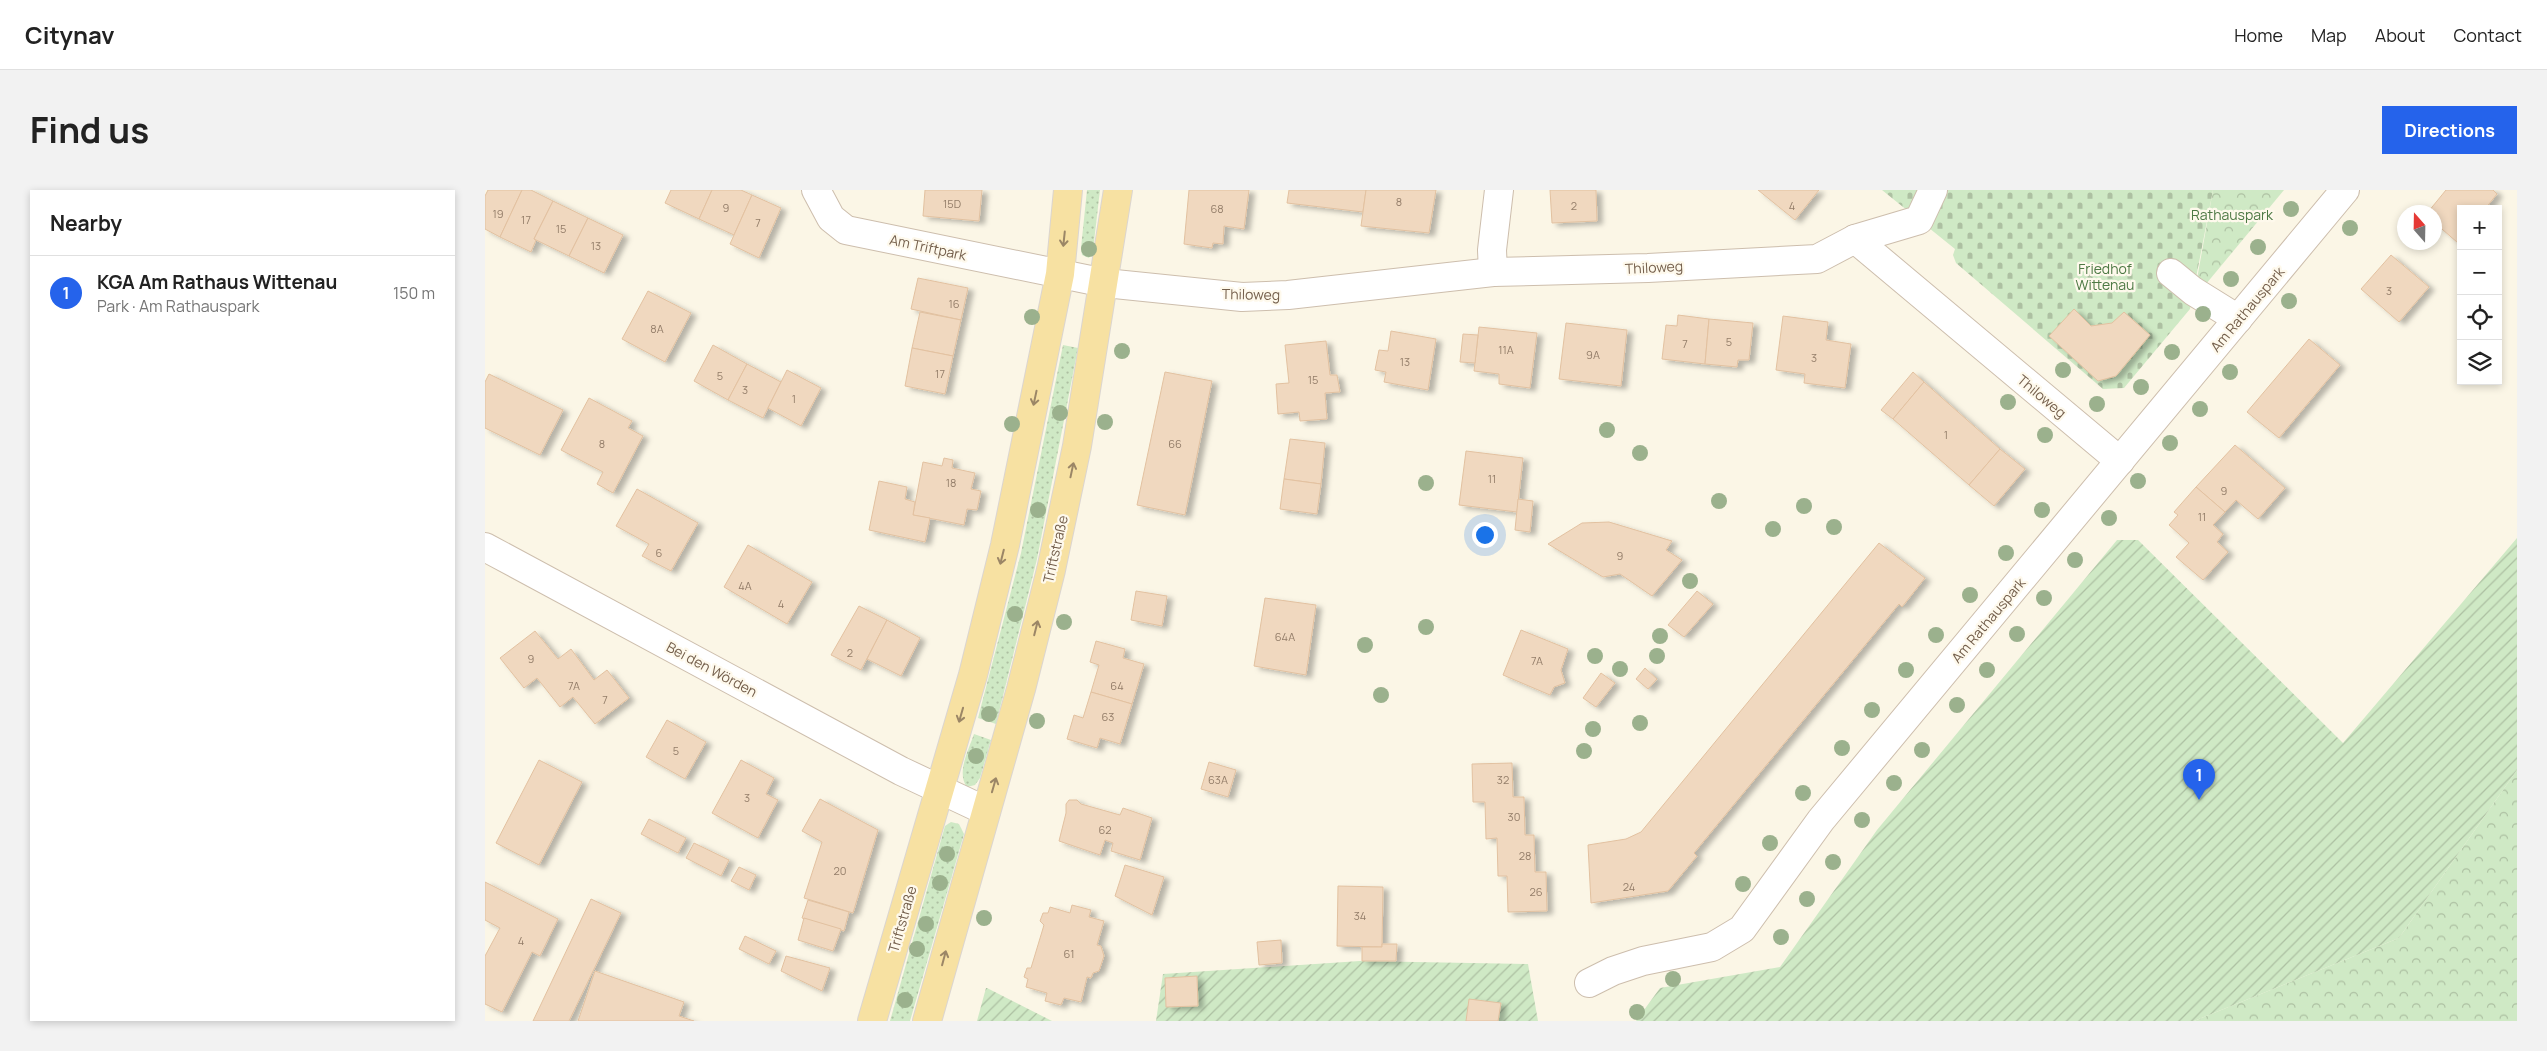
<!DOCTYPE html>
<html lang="en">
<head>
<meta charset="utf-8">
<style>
	:root { --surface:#fff; --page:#f2f2f2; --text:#222; --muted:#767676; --line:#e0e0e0; --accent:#2563eb }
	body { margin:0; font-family:Manrope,sans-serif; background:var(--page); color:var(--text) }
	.controls { position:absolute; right:15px; top:15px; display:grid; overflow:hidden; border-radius:0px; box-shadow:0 2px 8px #0003 }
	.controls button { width:45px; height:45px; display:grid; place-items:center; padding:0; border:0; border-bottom:1px solid var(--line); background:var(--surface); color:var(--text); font:25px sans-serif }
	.compass { position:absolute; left:1912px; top:15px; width:45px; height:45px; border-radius:50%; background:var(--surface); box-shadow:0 2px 8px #0003; rotate:340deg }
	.you { position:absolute; left:999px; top:344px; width:18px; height:18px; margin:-12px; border:4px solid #fff; border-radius:50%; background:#1a73e8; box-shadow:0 0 0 8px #1a73e833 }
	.badge { display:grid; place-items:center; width:32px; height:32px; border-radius:50%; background:var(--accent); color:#fff; font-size:16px; font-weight:700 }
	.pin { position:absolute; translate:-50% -41px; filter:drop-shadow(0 1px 2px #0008) }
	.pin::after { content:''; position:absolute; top:26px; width:18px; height:15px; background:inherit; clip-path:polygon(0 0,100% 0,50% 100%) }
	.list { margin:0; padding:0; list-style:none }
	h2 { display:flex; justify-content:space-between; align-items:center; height:65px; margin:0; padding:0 20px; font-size:21px }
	h2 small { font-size:16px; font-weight:400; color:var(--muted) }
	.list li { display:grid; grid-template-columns:32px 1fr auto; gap:15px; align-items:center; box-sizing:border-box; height:75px; padding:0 20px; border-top:1px solid var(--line) }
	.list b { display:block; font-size:19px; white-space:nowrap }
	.list p { margin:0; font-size:16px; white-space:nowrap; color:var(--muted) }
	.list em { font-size:16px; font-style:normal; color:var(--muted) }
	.icon { flex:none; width:28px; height:28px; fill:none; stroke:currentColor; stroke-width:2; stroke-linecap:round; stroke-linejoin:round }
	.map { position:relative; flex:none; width:2032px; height:831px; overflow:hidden; border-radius:0px }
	header { display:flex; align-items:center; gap:30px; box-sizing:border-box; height:70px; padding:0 25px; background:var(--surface); border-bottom:1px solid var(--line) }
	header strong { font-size:24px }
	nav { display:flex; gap:28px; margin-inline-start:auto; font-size:18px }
	.intro { display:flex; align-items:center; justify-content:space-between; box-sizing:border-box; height:120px; padding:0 30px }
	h1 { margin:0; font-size:35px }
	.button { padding:12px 22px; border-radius:0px; background:var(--accent); color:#fff; font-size:18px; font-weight:700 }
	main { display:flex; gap:30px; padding:0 30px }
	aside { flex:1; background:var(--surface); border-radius:0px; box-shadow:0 2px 8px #0003 }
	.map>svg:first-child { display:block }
	.grass { fill:url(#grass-dots) }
	.forest { fill:url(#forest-crowns) }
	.cemetery { fill:url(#cemetery-stones) }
	.garden { fill:url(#garden-furrows) }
	.building { fill:#f0d8bf; stroke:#e2c1a0; filter:url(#shadow) }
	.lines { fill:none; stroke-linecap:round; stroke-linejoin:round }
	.minor-casing { stroke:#cdbead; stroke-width:30 }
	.major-casing { stroke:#dbd5d0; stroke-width:30 }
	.minor { stroke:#fff; stroke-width:28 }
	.major { stroke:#f7e1a2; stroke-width:28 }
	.tree { fill:#9bb18d }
	.oneway { stroke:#9b8666 }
	.labels { text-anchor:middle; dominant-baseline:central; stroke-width:4.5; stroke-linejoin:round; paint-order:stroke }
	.number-label { font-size:11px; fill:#937d69 }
	.park-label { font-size:14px; fill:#4d7944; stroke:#fef9ec }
	.street-label { font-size:14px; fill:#745f4c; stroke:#fef9ec }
</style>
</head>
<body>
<header>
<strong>Citynav</strong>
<nav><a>Home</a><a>Map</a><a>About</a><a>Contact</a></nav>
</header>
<div class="intro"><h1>Find us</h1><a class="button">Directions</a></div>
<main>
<aside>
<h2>Nearby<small></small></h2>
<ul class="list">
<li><span class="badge">1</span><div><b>KGA Am Rathaus Wittenau</b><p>Park · Am Rathauspark</p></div><em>150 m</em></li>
</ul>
</aside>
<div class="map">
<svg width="2032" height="831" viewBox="0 0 2032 831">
	<defs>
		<pattern id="grass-dots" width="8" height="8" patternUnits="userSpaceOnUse" patternTransform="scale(1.25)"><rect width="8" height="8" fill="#cfe9c5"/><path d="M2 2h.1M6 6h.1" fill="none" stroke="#adc0a2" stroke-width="1.8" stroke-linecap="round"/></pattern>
		<pattern id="forest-crowns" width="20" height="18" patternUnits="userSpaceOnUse" patternTransform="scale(1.25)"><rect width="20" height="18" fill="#cfe9c5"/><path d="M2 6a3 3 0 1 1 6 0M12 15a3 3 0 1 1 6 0" fill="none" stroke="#adc0a2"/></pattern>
		<pattern id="cemetery-stones" width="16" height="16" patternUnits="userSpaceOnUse" patternTransform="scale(1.25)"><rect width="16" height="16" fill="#cfe9c5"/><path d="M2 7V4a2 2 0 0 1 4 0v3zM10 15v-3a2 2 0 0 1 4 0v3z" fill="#adc0a2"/></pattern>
		<pattern id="garden-furrows" width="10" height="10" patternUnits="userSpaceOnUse" patternTransform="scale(1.25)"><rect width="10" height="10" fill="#cfe9c5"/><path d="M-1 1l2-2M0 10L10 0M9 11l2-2" fill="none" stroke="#adc0a2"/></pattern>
		<filter id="shadow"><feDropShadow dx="5.5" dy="3" stdDeviation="2.5" flood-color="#0004"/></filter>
	</defs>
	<rect width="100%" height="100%" fill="#fbf6e6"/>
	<!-- grass -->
	<g class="grass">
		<path d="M602,0H615L608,60L604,68L597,65L596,58Z"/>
		<path d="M578,155L593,158L552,369L511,534L493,528L536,363Z"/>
		<path d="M489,544L506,550L495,588L490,595L482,597C471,583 484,559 489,544Z"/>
		<path d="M466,632L474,634L479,644L425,831H405L460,636Z"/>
	</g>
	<!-- forest -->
	<g class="forest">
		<path d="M1728,0H1799L1721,94L1712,89Z"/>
		<path d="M2032,580V831H1709L1914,748Z"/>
	</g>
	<!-- cemetery -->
	<path class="cemetery" d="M1397,0H1728L1705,119L1639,198L1618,199L1471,73L1468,65L1470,59Z"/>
	<!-- garden -->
	<g class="garden">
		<path d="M2032,348V580L1914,748L1709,831H1151L1175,798L1295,777L1392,640L1632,350H1653L1858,553Z"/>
		<path d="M875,771L1043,774L1053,831H671L678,784Z"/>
		<path d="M501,798H502L567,831H492Z"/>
	</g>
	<!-- building -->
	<g class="building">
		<path d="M3,0H37L15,47L0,39V6Z"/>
		<path d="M37,0H46L68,11L49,49L51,50L46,62L15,47Z"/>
		<path d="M186,0H227L214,29L180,13Z"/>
		<path d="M227,0H256L267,5L249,45L214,29Z"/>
		<path d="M440,0H497L494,31L438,26Z"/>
		<path d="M704,0H764L759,39L739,36L738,54L728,53L727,58L699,54Z"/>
		<path d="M804,0H881L878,22L802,13Z"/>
		<path d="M881,0H951L944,43L876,36Z"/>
		<path d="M1065,0H1111L1112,31L1067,33Z"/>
		<path d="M1273,0H1334L1310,30Z"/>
		<path d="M1961,0H2008L2012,4L2000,19H1976V50L1973,53L1950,33V22H1943Z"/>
		<path d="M267,5L296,18L274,68L245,54Z"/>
		<path d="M68,11L103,28L84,66L49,49Z"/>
		<path d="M103,28L138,45L119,83L84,66Z"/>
		<path d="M1906,65L1944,97L1914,132L1876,99Z"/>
		<path d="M433,88L483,98L476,130L426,119Z"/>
		<path d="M163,101L206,123L180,172L137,149Z"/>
		<path d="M1589,119L1606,136L1627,133L1639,122L1665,145L1631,186L1613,191L1564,146Z"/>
		<path d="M435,122L476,130L468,166L427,158Z"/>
		<path d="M1193,125L1224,129L1220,174L1177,169L1181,135L1192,136Z"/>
		<path d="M1298,126L1343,132L1341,150L1366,154L1360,198L1319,193L1320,184L1291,180Z"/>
		<path d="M1224,129L1268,133L1264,170H1253L1252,177L1220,174Z"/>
		<path d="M1081,133L1142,140L1136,196L1074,189Z"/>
		<path d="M994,137L1052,143L1045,198L1014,194V184L989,181Z"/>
		<path d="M906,141L951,149L943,200L899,192L901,182L890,180L894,160L903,161Z"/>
		<path d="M978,144L993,145L990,173L975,172Z"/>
		<path d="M1824,149L1855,175L1794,248L1762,222Z"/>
		<path d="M841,151L845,185H852L855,202L840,203L842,229L815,231L814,222L793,224L791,194L804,193L800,155Z"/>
		<path d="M228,155L262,174L243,210L209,191Z"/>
		<path d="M427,158L468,166L460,204L420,196Z"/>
		<path d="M262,174L296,192L278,228L243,210Z"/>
		<path d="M302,180L336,198L316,236L283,218Z"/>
		<path d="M680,182L727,191L700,325L652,315Z"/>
		<path d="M1428,182L1439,192L1408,229L1396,220Z"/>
		<path d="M4,184L78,220L55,265L0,238V192Z"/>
		<path d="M1439,192L1515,259L1484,295L1408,229Z"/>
		<path d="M104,208L147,231L143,238L158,246L128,303L112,294L118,282L76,260Z"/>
		<path d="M805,249L840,253L836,294L799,289Z"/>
		<path d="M1750,255L1800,298L1773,329L1751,310L1740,322L1711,297Z"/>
		<path d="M1515,259L1540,279L1509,316L1484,295Z"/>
		<path d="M981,261L1038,268L1032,322L974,315Z"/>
		<path d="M459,268L468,270L467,278L490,283L486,299L496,301L492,320L482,319L479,335L428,325L438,272L457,276Z"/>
		<path d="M799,289L836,294L832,324L795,319Z"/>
		<path d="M394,291L422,297L420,309L430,312L428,325L445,328L440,352L384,340Z"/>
		<path d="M1711,297L1740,322L1728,335L1738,344L1732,352L1743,362L1718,390L1691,367L1704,353L1684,335L1693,325L1689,322Z"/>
		<path d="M152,299L213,333L186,381L157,366L164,354L131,336Z"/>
		<path d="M1033,309L1048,311L1045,342L1030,340Z"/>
		<path d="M1124,332L1187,351L1181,360L1197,370L1167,406L1135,384L1118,387L1063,354L1097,333Z"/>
		<path d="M1394,353L1440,388L1417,417L1414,414L1209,663L1212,666L1183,701L1106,713L1103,655L1141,649L1156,642Z"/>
		<path d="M263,355L327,392L302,434L239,397Z"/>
		<path d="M651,401L682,406L677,436L646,430Z"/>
		<path d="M1212,401L1228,414L1199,447L1183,435Z"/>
		<path d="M780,408L831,415L821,485L769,476Z"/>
		<path d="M374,416L402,430L376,480L346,465Z"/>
		<path d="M402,430L435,448L416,486L382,469Z"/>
		<path d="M1036,440L1083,459L1076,480L1080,493L1069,497L1065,505L1018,485Z"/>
		<path d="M50,441L73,469L86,459L109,490L122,480L144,508L110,534L88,507L75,517L52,488L39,498L15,468Z"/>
		<path d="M611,451L640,459L638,468L659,474L647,514L606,502L614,475L605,472Z"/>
		<path d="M1160,478L1172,489L1163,499L1151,489Z"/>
		<path d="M1116,483L1130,493L1111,517L1098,508Z"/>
		<path d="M606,502L647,514L635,554L615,548L612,558L582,549L589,525L598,528Z"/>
		<path d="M182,530L221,552L200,589L161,567Z"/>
		<path d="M54,570L97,592L54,675L11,653Z"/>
		<path d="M256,570L289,588L281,604L293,610L273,648L227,623Z"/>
		<path d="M724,572L751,580L743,607L716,599Z"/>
		<path d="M1027,573L1028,607H1039L1040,645H1049L1050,682H1061L1062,721L1023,722L1022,686H1013L1012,648L1001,649L1000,612H988L987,574Z"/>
		<path d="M335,609L393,640L368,723L319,708L337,652L317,641Z"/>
		<path d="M584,610H592L596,614L635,625L638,618L667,628L655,670L626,661L628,653L620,650L615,665L574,651L581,623V614Z"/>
		<path d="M164,629L201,648L193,663L156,644Z"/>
		<path d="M209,653L244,670L236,686L201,668Z"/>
		<path d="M640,675L679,687L667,725L630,706Z"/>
		<path d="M254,677L271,685L264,700L246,691Z"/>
		<path d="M0,692L73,729L55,766L47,762L17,822L0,814V766L15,738L0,730Z"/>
		<path d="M853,696L898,697L897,757L852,756Z"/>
		<path d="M106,709L136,723L84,831H48Z"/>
		<path d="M323,710L364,722L359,741L317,728Z"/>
		<path d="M587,715L606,720L604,727L619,731L612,755L616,756L619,766L614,781L608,783L606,788L602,787L596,812L579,808L576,815L560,811L562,803L541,797L543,789L539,787L542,778H546L559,735L555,731L558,723H563L565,717L585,723Z"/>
		<path d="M319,728L356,739L348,761L313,750Z"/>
		<path d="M260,746L291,761L284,774L254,759Z"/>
		<path d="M796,750L797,773L774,775L772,752Z"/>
		<path d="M897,754H912L911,771H877V757H897Z"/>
		<path d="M301,766L345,778L337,801L296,781Z"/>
		<path d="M110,781L199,812L194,826L209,831H93Z"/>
		<path d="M712,786L713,816L681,817L680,788Z"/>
		<path d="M984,809L1016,813L1013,831H981Z"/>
	</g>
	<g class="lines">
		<!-- minor casing -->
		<g class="minor-casing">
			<g id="minor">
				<path d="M331,0L346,28L361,40L620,93L757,107L803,105L1008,82L1163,78L1332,69L1370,49L1635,271"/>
				<path d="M1370,49L1434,30L1448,0"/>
				<path d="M1008,82L1007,60L1014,0"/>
				<path d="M1686,83L1708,101L1753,129"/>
				<path d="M0,357L416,581L501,621"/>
				<path d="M1104,793L1128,781L1158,771L1227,757L1257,739L1336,630L1860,0"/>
			</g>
		</g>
		<!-- major casing -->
		<g class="major-casing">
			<g id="major">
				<path d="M387,831L488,485L520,355L575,84L583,0"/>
				<path d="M442,831L536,499L566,380L592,256L633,0"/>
			</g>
		</g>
		<!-- minor -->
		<use href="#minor" class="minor"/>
		<!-- major -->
		<use href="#major" class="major"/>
	</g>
	<!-- trees -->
	<g class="tree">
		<circle cx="1806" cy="19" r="8"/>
		<circle cx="1865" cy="38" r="8"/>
		<circle cx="1773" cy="57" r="8"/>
		<circle cx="604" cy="59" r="8"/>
		<circle cx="1746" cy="89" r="8"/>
		<circle cx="1804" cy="111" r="8"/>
		<circle cx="1718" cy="124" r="8"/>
		<circle cx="547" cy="127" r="8"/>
		<circle cx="637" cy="161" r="8"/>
		<circle cx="1687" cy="162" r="8"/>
		<circle cx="1578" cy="180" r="8"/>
		<circle cx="1745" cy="182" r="8"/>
		<circle cx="1656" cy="197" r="8"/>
		<circle cx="1523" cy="212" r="8"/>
		<circle cx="1612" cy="214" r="8"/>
		<circle cx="1715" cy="219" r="8"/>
		<circle cx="575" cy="223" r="8"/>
		<circle cx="620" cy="232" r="8"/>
		<circle cx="527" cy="234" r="8"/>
		<circle cx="1122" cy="240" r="8"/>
		<circle cx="1560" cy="245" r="8"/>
		<circle cx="1685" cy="253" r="8"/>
		<circle cx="1155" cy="263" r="8"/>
		<circle cx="1653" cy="291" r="8"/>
		<circle cx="941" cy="293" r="8"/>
		<circle cx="1234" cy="311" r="8"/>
		<circle cx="1319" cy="316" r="8"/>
		<circle cx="553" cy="320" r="8"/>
		<circle cx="1557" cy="320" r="8"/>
		<circle cx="1624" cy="328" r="8"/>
		<circle cx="1349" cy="337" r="8"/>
		<circle cx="1288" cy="339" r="8"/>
		<circle cx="1521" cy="363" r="8"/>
		<circle cx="1590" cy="370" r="8"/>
		<circle cx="1205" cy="391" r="8"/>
		<circle cx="1485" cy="405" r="8"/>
		<circle cx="1559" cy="408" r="8"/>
		<circle cx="530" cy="424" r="8"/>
		<circle cx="579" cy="432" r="8"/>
		<circle cx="941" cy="437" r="8"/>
		<circle cx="1532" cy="444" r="8"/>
		<circle cx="1451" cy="445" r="8"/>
		<circle cx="1175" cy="446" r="8"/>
		<circle cx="880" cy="455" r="8"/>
		<circle cx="1110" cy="466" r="8"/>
		<circle cx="1172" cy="466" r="8"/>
		<circle cx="1135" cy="479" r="8"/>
		<circle cx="1421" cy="480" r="8"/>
		<circle cx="1502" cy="480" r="8"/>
		<circle cx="896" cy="505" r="8"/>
		<circle cx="1472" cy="515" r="8"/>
		<circle cx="1387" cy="520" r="8"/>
		<circle cx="504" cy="524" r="8"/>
		<circle cx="552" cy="531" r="8"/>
		<circle cx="1155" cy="533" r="8"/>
		<circle cx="1108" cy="539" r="8"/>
		<circle cx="1357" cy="558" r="8"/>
		<circle cx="1437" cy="560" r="8"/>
		<circle cx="1099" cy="561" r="8"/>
		<circle cx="491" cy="566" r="8"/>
		<circle cx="1409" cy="593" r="8"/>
		<circle cx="1318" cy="603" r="8"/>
		<circle cx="1377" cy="630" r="8"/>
		<circle cx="1285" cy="653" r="8"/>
		<circle cx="462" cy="664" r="8"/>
		<circle cx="1348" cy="672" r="8"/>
		<circle cx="455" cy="693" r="8"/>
		<circle cx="1258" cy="694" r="8"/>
		<circle cx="1322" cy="709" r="8"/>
		<circle cx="499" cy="728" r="8"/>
		<circle cx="441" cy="734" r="8"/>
		<circle cx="1296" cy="747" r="8"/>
		<circle cx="432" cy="759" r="8"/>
		<circle cx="1188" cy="789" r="8"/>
		<circle cx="420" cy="810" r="8"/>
		<circle cx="1152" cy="822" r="8"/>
	</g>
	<!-- one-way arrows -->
	<defs><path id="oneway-shaft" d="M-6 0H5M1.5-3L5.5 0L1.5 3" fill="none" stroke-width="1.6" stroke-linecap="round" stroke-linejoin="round" transform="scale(1.25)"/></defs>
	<g class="oneway">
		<use href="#oneway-shaft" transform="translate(579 49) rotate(96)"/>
		<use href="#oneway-shaft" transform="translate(550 208) rotate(102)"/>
		<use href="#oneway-shaft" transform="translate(587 280) rotate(-78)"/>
		<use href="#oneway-shaft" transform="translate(517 367) rotate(104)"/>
		<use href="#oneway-shaft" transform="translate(551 438) rotate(-76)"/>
		<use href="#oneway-shaft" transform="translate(476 525) rotate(106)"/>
		<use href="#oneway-shaft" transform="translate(509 595) rotate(-74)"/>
		<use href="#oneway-shaft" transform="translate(459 768) rotate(-75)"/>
	</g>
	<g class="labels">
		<!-- number labels -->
		<g class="number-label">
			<text x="914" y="11">8</text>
			<text x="467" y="13">15D</text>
			<text x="1089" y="15">2</text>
			<text x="1307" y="15">4</text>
			<text x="241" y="17">9</text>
			<text x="732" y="18">68</text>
			<text x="13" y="23">19</text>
			<text x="41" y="29">17</text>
			<text x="273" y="32">7</text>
			<text x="76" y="38">15</text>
			<text x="111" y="55">13</text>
			<text x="1904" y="100">3</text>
			<text x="469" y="113">16</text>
			<text x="172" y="138">8A</text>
			<text x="1244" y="151">5</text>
			<text x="1200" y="153">7</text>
			<text x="1021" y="159">11A</text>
			<text x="1108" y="164">9A</text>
			<text x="1329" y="167">3</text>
			<text x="920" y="171">13</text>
			<text x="455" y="183">17</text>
			<text x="235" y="185">5</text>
			<text x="828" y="189">15</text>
			<text x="260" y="199">3</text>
			<text x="309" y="208">1</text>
			<text x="1461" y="244">1</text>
			<text x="117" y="253">8</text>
			<text x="690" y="253">66</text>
			<text x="1007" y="288">11</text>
			<text x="466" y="292">18</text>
			<text x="1739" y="300">9</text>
			<text x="1717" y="326">11</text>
			<text x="174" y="362">6</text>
			<text x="1135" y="365">9</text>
			<text x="260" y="395">4A</text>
			<text x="296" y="413">4</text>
			<text x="800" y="446">64A</text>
			<text x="365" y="462">2</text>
			<text x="46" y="468">9</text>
			<text x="1052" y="470">7A</text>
			<text x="89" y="495">7A</text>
			<text x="632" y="495">64</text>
			<text x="120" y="509">7</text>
			<text x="623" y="526">63</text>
			<text x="191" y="560">5</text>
			<text x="733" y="589">63A</text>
			<text x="1018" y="589">32</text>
			<text x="262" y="607">3</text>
			<text x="1029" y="626">30</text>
			<text x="620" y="639">62</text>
			<text x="1040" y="665">28</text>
			<text x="355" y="680">20</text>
			<text x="1144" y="696">24</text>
			<text x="1051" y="701">26</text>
			<text x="875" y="725">34</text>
			<text x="36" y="750">4</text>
			<text x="584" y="763">61</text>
		</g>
		<!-- park labels -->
		<g class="park-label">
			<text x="1747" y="24">Rathauspark</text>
			<text x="1620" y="78">Friedhof<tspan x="1620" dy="16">Wittenau</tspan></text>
		</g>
		<!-- street labels -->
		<g class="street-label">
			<text transform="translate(443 57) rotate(12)">Am Triftpark</text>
			<text transform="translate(1169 77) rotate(-3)">Thiloweg</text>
			<text transform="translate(766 104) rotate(1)">Thiloweg</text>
			<text transform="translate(1762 119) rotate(-50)">Am Rathauspark</text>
			<text transform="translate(1557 206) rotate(40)">Thiloweg</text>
			<text transform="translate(570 359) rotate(-77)">Triftstraße</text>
			<text transform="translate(1503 430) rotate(-50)">Am Rathauspark</text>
			<text transform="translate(227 479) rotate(28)">Bei den Wörden</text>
			<text transform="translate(417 729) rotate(-74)">Triftstraße</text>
		</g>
	</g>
</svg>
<div class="controls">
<button>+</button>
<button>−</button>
<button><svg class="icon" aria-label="locate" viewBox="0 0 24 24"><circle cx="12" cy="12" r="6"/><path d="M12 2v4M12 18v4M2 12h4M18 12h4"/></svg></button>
<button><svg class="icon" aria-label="layers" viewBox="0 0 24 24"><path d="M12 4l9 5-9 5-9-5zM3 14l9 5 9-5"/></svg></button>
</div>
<svg class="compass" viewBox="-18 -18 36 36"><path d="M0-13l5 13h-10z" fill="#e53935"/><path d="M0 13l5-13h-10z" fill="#767676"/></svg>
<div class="you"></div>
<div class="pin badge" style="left:1714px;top:610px">1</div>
</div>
</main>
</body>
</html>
